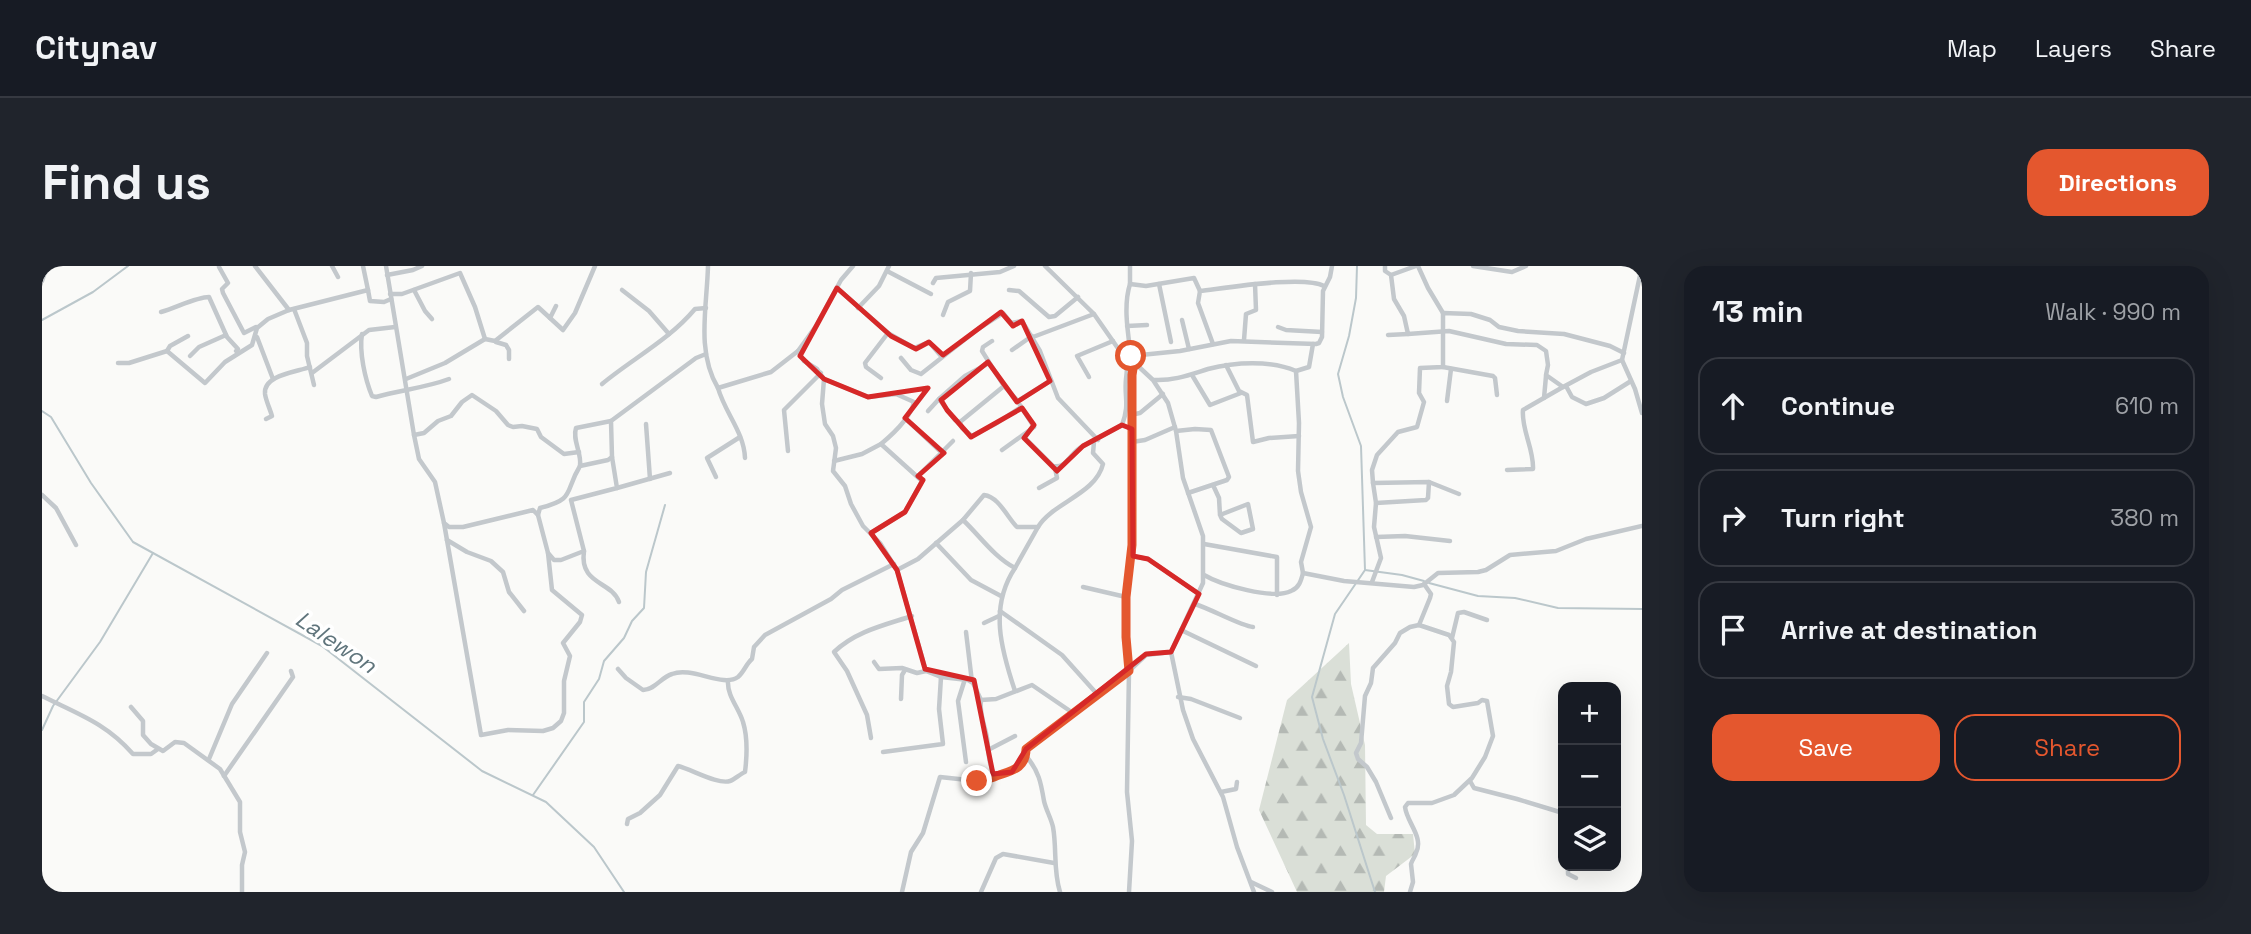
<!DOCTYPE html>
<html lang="en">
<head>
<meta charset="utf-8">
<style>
	:root { --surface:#171b24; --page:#20242c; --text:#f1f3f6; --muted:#9ea1a6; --line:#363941; --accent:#e4572e }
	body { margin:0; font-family:"Space Grotesk",sans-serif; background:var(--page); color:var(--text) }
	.controls { position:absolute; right:21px; bottom:21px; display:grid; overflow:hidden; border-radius:14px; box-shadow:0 7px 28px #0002 }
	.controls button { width:63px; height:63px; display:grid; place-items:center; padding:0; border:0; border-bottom:2px solid var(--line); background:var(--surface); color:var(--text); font:35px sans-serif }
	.stop { position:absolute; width:21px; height:21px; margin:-16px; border:5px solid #e4572e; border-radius:50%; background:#fff }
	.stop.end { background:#e4572e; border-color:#fff; box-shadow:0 2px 7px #0008 }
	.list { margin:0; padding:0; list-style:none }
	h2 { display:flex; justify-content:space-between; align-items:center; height:91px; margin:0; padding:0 28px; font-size:30px }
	h2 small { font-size:23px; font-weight:400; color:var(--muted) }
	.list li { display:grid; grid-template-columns:46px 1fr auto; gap:21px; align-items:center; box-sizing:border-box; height:98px; margin:0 14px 14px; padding:0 14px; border:2px solid var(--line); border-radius:21px }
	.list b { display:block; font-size:26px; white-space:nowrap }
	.list em { font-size:23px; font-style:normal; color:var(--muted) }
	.actions { display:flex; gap:14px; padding:21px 28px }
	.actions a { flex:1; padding:16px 0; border:2px solid var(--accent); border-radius:21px; text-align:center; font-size:24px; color:var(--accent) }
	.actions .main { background:var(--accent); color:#fff }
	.icon { flex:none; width:38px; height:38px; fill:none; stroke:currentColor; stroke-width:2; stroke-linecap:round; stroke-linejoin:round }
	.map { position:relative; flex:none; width:1600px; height:626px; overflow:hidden; border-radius:21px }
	header { display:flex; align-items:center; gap:42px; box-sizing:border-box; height:98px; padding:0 35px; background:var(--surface); border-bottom:2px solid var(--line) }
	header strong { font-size:33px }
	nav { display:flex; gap:38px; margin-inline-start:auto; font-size:24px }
	.intro { display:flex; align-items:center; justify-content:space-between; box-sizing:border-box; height:168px; padding:0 42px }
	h1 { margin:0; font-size:49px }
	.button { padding:18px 32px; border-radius:21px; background:var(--accent); color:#fff; font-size:24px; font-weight:700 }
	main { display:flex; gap:42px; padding:0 42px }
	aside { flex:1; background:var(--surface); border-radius:21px; box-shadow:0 7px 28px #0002 }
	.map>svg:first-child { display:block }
	.forest { fill:url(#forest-firs) }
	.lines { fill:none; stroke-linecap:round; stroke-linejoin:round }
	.stream { stroke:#bbc7cb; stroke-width:2 }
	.minor { stroke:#c3c8cc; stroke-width:4.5 }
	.route { stroke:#e4572e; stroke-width:9 }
	.marked { fill:none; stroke:#d62828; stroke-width:5; stroke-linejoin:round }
	.labels { text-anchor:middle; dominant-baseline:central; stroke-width:7; stroke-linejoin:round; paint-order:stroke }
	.water-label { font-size:23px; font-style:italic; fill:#60757c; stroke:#fff }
</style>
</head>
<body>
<header>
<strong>Citynav</strong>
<nav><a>Map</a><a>Layers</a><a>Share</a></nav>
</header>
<div class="intro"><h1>Find us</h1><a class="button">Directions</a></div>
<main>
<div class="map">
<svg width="1600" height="626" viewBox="0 0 1600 626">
	<defs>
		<pattern id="forest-firs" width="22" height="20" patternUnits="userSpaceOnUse" patternTransform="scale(1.75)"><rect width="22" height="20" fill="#dadfd7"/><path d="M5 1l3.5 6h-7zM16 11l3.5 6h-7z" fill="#b4b9b4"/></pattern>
	</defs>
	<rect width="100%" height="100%" fill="#fafaf8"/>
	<!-- forest -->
	<path class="forest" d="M1307,377L1309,418L1323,479L1324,559L1335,568H1371L1373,588L1344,610L1342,626H1255L1217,544L1245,434Z"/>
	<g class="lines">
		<!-- stream -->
		<g class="stream">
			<path d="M1315,0L1314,32L1307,70L1296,108L1301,131L1319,180L1323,304L1293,348L1270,431L1281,473L1302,529L1333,626"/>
			<path d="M0,54L51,26L86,0"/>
			<path d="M0,145L9,151L49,217L91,276L280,380L440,505L504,536L552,581L582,626"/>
			<path d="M1323,304L1360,309L1382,315"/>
			<path d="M1387,317L1436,330L1473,332L1516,342L1600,343"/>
			<path d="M0,464L11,440L58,376L111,287"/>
			<path d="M491,529L542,456V436L557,413L562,395L582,372L590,355L602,342L604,306L623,239"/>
		</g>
		<!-- minor -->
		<g class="minor">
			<path d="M213,0L247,44"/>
			<path d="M290,0L296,11"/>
			<path d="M321,0L326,24"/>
			<path d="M344,0L372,169L377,193L393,216L402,257L407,261H421L491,244L496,249L498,242C534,233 522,226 538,200L566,194L570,191"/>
			<path d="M666,0C665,41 654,85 676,122"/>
			<path d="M811,0L799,14L774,60L756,85L762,95L775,103L782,113L780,138L783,158L791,170L794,182L791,205L803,220L809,238L821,260L838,277L855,304L884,405L899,411L926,414L931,417L939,434L954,433L990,419L1031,447L1087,405L1104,389L1129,386"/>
			<path d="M1003,0L1052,48L1082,91L1089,90L1096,100L1111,114L1126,137L1134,165L1141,212L1161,270V317L1129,386L1141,444L1151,473L1181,531L1195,581L1212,626"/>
			<path d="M1088,0V18L1104,20L1152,12L1158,25"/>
			<path d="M1343,0V5L1349,9L1352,33L1362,50L1366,68L1407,65L1464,78L1495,79L1504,85L1506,99L1504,109L1521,121L1549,106L1580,94"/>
			<path d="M1376,0L1386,22L1401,47"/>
			<path d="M1431,0L1470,6L1484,0"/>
			<path d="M1600,0L1580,94L1593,123L1600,147"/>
			<path d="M177,1L186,17L180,23L181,27L202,67L214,61"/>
			<path d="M845,5L889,28"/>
			<path d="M345,9L371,4L380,0"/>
			<path d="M1349,9L1374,0"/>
			<path d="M0,15L5,0"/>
			<path d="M891,17L894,12L958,6L972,0"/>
			<path d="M1088,18C1081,40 1086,67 1089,90L1138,85L1189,75L1274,78L1277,77L1280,71L1281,25L1288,11L1290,0"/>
			<path d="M1117,18L1129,76"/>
			<path d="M795,22L846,67L872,82L887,76L899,90"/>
			<path d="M372,24L383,45L390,53"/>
			<path d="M580,24L607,45L627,68"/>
			<path d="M967,24L977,25L1007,51L1013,50L1036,31"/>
			<path d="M348,28H360L418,7L433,41L443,73"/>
			<path d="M816,42L837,20L847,0"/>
			<path d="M252,43L265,77V90L272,119"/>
			<path d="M119,46C134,42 154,31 167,31L185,71L196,83L194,85"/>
			<path d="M901,49L906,36L928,25L929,7"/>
			<path d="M508,52L521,64L533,47L553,0"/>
			<path d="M1140,54L1147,83"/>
			<path d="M1085,60L1105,59"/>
			<path d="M1236,61L1244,64L1280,66"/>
			<path d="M320,68C317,86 323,113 330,130L334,131C358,124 383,122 407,113"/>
			<path d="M1346,69L1366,68"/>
			<path d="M146,70L128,80L125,85L163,117L183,96L210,79L215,62L226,53L247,44L326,24L328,35L342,36L349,33"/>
			<path d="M215,71L231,113"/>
			<path d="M991,71L1052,48"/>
			<path d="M1202,74L1204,48L1214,44L1213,18"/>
			<path d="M950,75L941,81L940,85L962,120L976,135L1008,115"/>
			<path d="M454,76L464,79L467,84V93"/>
			<path d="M1171,78L1156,37L1158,25C1184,22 1262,9 1282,20"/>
			<path d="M970,84L990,70"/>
			<path d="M148,90L157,81L184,69"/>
			<path d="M859,92L869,104L879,108L936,63L961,47L969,57L980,55L998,85L1016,132L1056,174"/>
			<path d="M76,97H87L125,85"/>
			<path d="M947,97L923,110L897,133L913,154L918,156L962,120"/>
			<path d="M1184,99L1197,125L1205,129L1211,176L1227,172L1257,170"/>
			<path d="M1401,101L1451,110L1453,112L1455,129"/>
			<path d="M1254,105L1267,101L1271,78"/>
			<path d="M270,107L327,64L353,61"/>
			<path d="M1150,109L1168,139L1199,127"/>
			<path d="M1047,111L1035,90L1071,75"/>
			<path d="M839,112L824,101L823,97L846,67"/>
			<path d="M364,113L403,97L443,73L453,75L496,41L508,52L514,40"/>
			<path d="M782,113L826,131L854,128L872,136C869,151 851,168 839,178L880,215L863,246L829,267"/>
			<path d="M1112,114C1132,115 1147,109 1166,103C1193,96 1228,94 1254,105L1257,157L1256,205L1259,226L1269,261L1259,296L1261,307"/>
			<path d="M560,118C590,93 627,74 653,43L664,42"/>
			<path d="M1524,120L1530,131L1544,138L1562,132L1589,115"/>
			<path d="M1502,132L1504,110"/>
			<path d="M1405,135L1409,103"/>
			<path d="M886,145L897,133"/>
			<path d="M1088,149L1098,147L1121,128"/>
			<path d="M863,152L899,186"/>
			<path d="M224,153L230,150C228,143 224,135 223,128C221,109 255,106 268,101"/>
			<path d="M918,156L920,162L930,170L955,157L979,141"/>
			<path d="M604,158L608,213"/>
			<path d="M1134,165L1153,163L1169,164L1187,211L1185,214L1146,227"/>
			<path d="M372,169L382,167L396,155L409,150L420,136L430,129L454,145L466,159L471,161L480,160L495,163L499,171L522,188L537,186"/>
			<path d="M981,170L1011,200C1025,203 1029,185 1041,180C1054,173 1067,166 1080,159C1088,138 1082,131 1084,113C1085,103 1086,100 1082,91"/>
			<path d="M1090,176L1103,174L1133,161"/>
			<path d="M960,184L992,161L978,139"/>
			<path d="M746,185L742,144L779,107"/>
			<path d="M703,192C702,166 683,147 676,122L729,106L756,85"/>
			<path d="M792,195L820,188L839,178"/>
			<path d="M538,200C540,187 530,174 534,162L569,155"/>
			<path d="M1465,204L1491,203C1492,183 1479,163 1481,144L1521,121"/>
			<path d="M876,210L911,175"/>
			<path d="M674,211L665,192L698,171"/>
			<path d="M1331,217L1330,204L1335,189L1356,166L1375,161L1382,136L1377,127L1378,102L1401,101V47L1429,48L1448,54L1457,61L1476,65L1522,68L1568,80L1582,87"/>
			<path d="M1171,219L1177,232L1178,249L1206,238L1211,263L1199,267L1180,253L1178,249"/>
			<path d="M575,222L628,207"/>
			<path d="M997,222L1015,212L1013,202"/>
			<path d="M0,229L14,242L34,279"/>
			<path d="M1334,237L1384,234L1386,232L1387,216"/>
			<path d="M496,249L506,287L512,294H519L542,285L529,234L575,222L570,191L569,155L654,92L664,88"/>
			<path d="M921,254C938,270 952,291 973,302C947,341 959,383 973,425"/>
			<path d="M402,257L439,469L466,464L501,465L511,462L519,455L522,447V415L528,390L521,377L538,356L540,349L510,324L506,287"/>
			<path d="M1334,271L1363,270L1408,275"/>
			<path d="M405,274L425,286L449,295L461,306L467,326L482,345"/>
			<path d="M894,277L929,314L959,330"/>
			<path d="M1162,278L1235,291V329"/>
			<path d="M542,285C537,319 570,315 577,336"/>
			<path d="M1089,290L1106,293L1157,328"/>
			<path d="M973,302L996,261"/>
			<path d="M855,304L876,293L921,254L942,229C957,231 965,251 975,261H996C1010,237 1054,228 1061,198L1051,187L1052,176"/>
			<path d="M1162,309C1179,319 1231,334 1249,325C1257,322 1259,315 1261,307L1302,315L1372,321L1381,319L1396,307L1436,306L1444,304L1468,289L1514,285L1544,273L1600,260"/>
			<path d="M1330,316L1339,292L1332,261L1334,237L1331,217L1387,216L1417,228"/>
			<path d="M1041,321L1084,331"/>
			<path d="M1153,338C1169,343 1199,360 1211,361"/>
			<path d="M958,345L1020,389L1055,428"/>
			<path d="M942,357L957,350"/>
			<path d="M1139,364L1214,400"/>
			<path d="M924,366L930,416"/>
			<path d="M1410,372L1416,347L1422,346L1445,354"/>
			<path d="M832,396L837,403L860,402L875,407L884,405"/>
			<path d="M576,403L584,412L601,424C614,423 618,412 630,408C650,400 681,422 696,411C702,406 704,398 710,393L712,381L723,369L789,333L800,324L852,298"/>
			<path d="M923,413L916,435L924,496"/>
			<path d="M0,430C36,448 64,457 91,488H109L116,483"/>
			<path d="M1136,431L1149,433L1198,452"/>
			<path d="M859,433L860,409L863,404"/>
			<path d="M939,434C937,448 943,459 945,472C947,486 946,498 953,510C969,506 984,502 984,483L1031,447"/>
			<path d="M89,441L101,455V469L109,478L121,485L133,476L142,477L178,503L198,536V566L203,586L200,599V626"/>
			<path d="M829,472L825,449L805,405L792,386C814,365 843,359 870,350"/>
			<path d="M946,484L973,470"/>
			<path d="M841,486L901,478L897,443L899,411"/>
			<path d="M984,490C997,505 999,517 1002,535C1004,544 1009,552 1011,561C1015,583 1011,604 1018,626"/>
			<path d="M167,493L190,438L225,387"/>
			<path d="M182,510L251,411L249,405"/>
			<path d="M1428,515L1432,522L1475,533L1521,547"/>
			<path d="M1179,526L1194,523L1195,516"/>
			<path d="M1349,552L1334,516L1325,501L1316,493L1314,487L1319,477L1323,430L1329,417L1331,402L1353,377L1358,367L1368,361L1377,359"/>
			<path d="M585,558L586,553L598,547L618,529L636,500C649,503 676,519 688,515C692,514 698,508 703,506C705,490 706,472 701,456C697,442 685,430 686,415"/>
			<path d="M1526,600V608L1534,612"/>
			<path d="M1209,616L1230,626"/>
			<path d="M860,626L869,586L881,567L898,511L935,515L953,510"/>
			<path d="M939,626L954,592L961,588L1012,597"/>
			<path d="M1087,626L1090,575L1085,526L1087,405L1084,371V331L1090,279L1089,109L1092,96"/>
			<path d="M1368,626L1371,616L1369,598C1370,594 1373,591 1374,587C1382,571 1365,557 1363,541L1366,537H1390L1412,529L1430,512L1443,491L1451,470L1445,435L1440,434L1436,437L1411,441L1407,438L1405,420L1409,406L1412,376L1407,369L1377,359L1388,332L1389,328L1382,318"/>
		</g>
	</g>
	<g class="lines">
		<!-- route -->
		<path class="route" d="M935,515C942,515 946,513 952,511C967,505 984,504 984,483L1087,405L1084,371V331L1090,279V109L1092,96L1089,90"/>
	</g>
	<!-- marked area -->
	<path class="marked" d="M795,22L849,70L874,83L887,76L901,89L959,46L971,60L980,55L1008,115L975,136L946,96L899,134L905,144L929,171L980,142L992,159L982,172L1015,205L1041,180L1080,159L1090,163L1091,290L1106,293L1157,328L1129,386L1104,388L984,483L970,506L951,508L932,414L883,403L855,304L829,267L863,246L881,214L876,210L902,187L863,152L886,122L826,131L782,113L758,90Z"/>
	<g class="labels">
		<!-- water labels -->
		<g class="water-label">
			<text transform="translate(294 376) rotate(34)">Lalewon</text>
		</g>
	</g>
</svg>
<div class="controls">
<button>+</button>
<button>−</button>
<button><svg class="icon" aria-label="layers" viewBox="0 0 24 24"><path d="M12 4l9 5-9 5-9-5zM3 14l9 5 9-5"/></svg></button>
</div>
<div class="stop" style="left:1089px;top:90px"></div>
<div class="stop end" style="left:935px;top:515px"></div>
</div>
<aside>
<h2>13 min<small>Walk · 990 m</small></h2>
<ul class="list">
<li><svg class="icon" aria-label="ahead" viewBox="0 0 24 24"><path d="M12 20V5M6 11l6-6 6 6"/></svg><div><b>Continue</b></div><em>610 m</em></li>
<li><svg class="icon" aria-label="right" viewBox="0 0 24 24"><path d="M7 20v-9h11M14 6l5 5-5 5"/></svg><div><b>Turn right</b></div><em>380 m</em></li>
<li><svg class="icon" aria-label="arrive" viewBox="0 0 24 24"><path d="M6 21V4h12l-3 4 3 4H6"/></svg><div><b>Arrive at destination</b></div></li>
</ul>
<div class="actions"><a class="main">Save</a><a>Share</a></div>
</aside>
</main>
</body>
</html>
